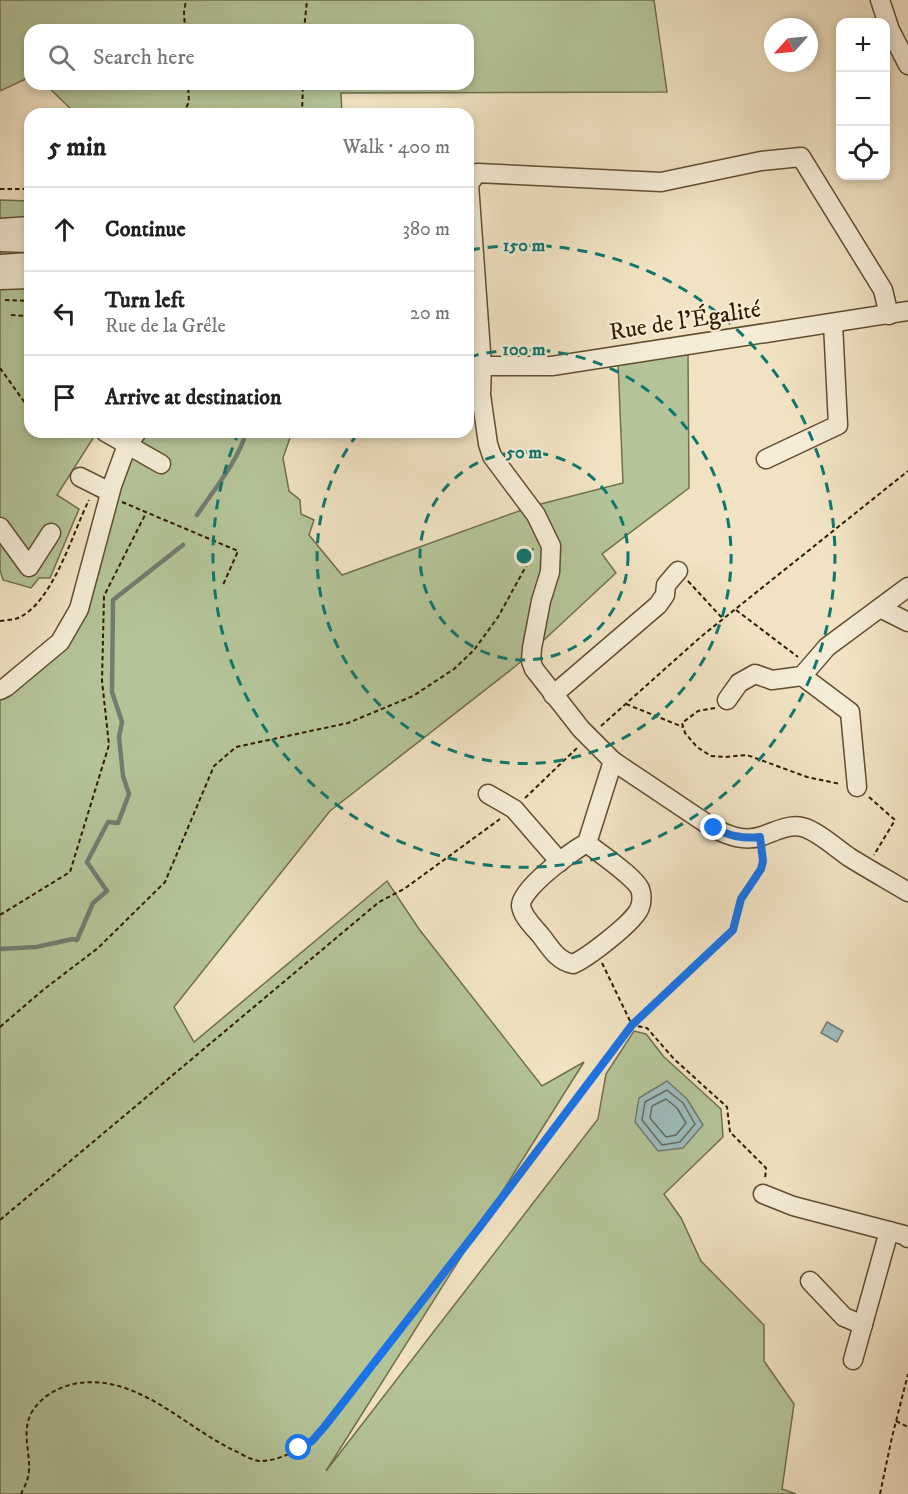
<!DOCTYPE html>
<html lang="en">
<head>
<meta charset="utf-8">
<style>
	:root { --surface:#fff; --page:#f6f6f6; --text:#202124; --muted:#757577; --line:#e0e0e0 }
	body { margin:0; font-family:"IM FELL DW Pica",serif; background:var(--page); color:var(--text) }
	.controls { position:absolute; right:18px; top:18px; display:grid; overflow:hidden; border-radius:12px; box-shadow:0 3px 9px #0003 }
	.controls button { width:54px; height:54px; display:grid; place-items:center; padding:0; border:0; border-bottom:2px solid var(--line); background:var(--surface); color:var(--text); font:30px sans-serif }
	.compass { position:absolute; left:764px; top:18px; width:54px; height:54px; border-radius:50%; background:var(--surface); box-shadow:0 3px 9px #0003; rotate:243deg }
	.stop { position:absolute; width:18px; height:18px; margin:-14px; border:4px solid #1a73e8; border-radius:50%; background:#fff }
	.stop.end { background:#1a73e8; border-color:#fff; box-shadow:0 2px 6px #0008 }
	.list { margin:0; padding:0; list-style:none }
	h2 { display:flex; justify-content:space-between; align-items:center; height:78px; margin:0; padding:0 24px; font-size:26px }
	h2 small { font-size:20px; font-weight:400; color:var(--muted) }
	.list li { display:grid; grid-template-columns:39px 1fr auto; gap:18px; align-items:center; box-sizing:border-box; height:84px; padding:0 24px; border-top:2px solid var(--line) }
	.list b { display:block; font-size:22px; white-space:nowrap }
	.list p { margin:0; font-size:20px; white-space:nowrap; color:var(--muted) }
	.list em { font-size:20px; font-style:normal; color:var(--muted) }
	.icon { flex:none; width:33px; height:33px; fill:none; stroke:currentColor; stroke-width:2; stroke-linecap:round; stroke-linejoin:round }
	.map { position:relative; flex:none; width:908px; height:1494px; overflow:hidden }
	.search { position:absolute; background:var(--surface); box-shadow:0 3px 9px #0003; left:24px; top:24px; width:450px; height:66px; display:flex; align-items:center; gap:15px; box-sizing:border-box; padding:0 21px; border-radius:18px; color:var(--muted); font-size:22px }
	.panel { position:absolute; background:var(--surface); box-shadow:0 3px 9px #0003; left:24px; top:108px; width:450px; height:330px; border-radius:18px }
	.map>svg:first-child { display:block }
	.green { fill:#b4c498; stroke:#72704c; stroke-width:1.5 }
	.water { fill:#9dbcbc; stroke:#727c71; stroke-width:1.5 }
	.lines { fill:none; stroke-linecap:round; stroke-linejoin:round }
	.shore { stroke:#676c5e; stroke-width:1.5 }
	.stream { stroke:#727c71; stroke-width:4.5 }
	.minor-casing { stroke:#614e30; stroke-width:21 }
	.path { stroke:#311c00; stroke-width:2; stroke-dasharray:4.5 3; stroke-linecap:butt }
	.minor { stroke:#f5ecd7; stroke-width:18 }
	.route { stroke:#1a73e8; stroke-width:8 }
	.ring { fill:none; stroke:#0f766e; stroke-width:3; stroke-dasharray:10 8 }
	.labels { text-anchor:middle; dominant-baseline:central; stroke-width:4.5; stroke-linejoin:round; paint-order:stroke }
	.street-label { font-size:24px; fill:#311c00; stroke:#f5ecd7 }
	.centre { fill:#0f766e; stroke:#f5ecd7; stroke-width:3 }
	.ring-label { font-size:18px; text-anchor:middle; font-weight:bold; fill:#0f766e; stroke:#f5ecd7; stroke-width:4.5; stroke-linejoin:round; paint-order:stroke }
</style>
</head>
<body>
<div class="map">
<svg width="908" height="1494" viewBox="0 0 908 1494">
	<rect width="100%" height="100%" fill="#f0e2c2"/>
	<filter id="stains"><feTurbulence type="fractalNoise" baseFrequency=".00333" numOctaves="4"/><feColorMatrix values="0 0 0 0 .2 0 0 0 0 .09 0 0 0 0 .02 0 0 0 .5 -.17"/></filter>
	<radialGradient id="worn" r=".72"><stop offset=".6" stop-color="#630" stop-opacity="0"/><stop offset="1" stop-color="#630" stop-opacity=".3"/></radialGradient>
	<!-- green -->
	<g class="green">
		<path d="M0,0H654L667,92L341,93L342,114H76L45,84H468V30H30V77L0,91Z"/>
		<path d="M0,200L30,201V432H97L57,495L79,509L50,578H39L31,588L3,580L0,570Z"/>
		<path d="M688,355L689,488L602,554L616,573L517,665L330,811L174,1007L194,1042L387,881L419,929L542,1086L584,1062L326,1471L598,1119L606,1074L634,1031L646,1034L664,1057L721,1109L723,1137L664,1194L681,1218L701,1261L764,1325V1361L794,1404L782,1489L796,1494H0V696L64,643L99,573L109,525L129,453L146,432H292L283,458L289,491L300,500L301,514L314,520L309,535L342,575L533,506L623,483L618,362Z"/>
	</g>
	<!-- water -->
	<g class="water">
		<path d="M827,1022L843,1031L837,1042L821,1033Z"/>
		<path d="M667,1081L687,1099L703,1125L683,1148L658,1151L635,1122L639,1098Z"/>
	</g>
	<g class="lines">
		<!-- shore -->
		<g class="shore">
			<path d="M667,1090L683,1103L695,1124L680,1142L662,1145L642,1120L645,1102Z"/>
			<path d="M666,1099L677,1108L686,1123L676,1135L666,1137L650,1118L652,1106Z"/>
		</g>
		<!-- stream -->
		<g class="stream">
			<path d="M197,515C213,491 239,460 246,432"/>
			<path d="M0,949L36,947L73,939L77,940L93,903L107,891L87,862L108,822L118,823L129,794L123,776L119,737L122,722L112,692L113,600L183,545"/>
		</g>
		<!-- minor casing -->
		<g class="minor-casing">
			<g id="minor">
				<path d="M880,0L890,30L908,65"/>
				<path d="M0,228L30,226"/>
				<path d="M0,242L30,243"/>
				<path d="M0,264L30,262"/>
				<path d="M0,280L30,279"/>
				<path d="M889,315L883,290L801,157L761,161L661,182L477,173L469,184L482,366L481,395L488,444L492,456L536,515L551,546L550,572L541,601L532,648L531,661L534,669L581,729L613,761L713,828C729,836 745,842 762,836C774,832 788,824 802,827C816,830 836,848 849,857C868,869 888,880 908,892"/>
				<path d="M468,364L482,366H552L908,311"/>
				<path d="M105,432L161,464"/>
				<path d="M766,459L838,425L833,323"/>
				<path d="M80,477L110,492"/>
				<path d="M0,527L29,567L51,533"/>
				<path d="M880,608L908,622"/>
				<path d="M802,676L850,712L857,787"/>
				<path d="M0,690L6,687L60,642L79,609L112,486L127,445L137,432"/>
				<path d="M553,695L658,605L665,595L666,585L678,571"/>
				<path d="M727,700L739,683L755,674L772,680L802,676L827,647L908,587"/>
				<path d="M488,794L514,809L560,862"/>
				<path d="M587,843C600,854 634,876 640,889C642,894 642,902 640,907C636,921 587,958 573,964C558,961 551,949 542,937C535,928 523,918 521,906C519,890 573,850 587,843L613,761"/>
				<path d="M763,1194L793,1206L904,1235L908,1238"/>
				<path d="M810,1281L844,1317L863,1325"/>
				<path d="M853,1360L889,1231"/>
			</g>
		</g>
		<!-- path -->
		<g class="path">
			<path d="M185,30L184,12L186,0"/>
			<path d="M304,30L307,0"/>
			<path d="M183,114L189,102L188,84"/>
			<path d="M302,114L303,84"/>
			<path d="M0,189H30"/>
			<path d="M5,300L30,301"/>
			<path d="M11,315L30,316"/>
			<path d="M0,368L30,410"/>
			<path d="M122,502L238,551L223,585"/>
			<path d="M688,581L723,619"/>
			<path d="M736,610L798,657"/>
			<path d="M0,621C6,620 13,620 18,618C53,603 72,534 89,500"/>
			<path d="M626,704L683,727"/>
			<path d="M715,708L698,711L682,723L685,733L697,747L711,756L725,757L747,755L807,777L840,784"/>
			<path d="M601,726L703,635L908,471"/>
			<path d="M869,797L895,820L874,855"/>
			<path d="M525,798L577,748"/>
			<path d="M0,915L70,872L109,745L102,681L104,596L146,513"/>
			<path d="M602,963L632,1025L647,1028L674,1059L727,1107L730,1132L766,1168L765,1180"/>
			<path d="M0,1027L43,990L98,948L165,882L214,766L236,747L348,723L413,696L454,669L474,650L498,617L530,559L533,547"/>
			<path d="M0,1220L379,902L404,889L500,819"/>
			<path d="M896,1421L908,1427"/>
			<path d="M21,1494C23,1489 27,1483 28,1477C33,1457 19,1432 33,1410C44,1394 61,1386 79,1383C137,1375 183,1425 231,1449C240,1453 252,1461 261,1461C279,1461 297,1450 312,1441L479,1228L632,1025L733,930L741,899L761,869L762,851"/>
			<path d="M880,1494L892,1437L908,1374"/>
		</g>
		<!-- minor -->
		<use href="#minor" class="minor"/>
	</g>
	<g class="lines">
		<!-- route -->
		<path class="route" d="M299,1448L312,1441L325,1426L479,1228L632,1025L733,930L741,899L761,869L763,861L760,837C742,839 730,836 714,828"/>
	</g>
	<!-- distance rings -->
	<g class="ring">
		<circle cx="524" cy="556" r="104"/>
		<path d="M469 357A207 207 0 1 1 358 433"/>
		<path d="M470 250A311 311 0 1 1 238 434"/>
	</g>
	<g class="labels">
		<!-- street labels -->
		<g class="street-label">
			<text transform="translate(685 321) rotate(-9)">Rue de l'Égalité</text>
		</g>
	</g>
	<circle cx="524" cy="556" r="9" class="centre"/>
	<g class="ring-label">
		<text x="524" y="251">150 m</text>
		<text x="524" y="355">100 m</text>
		<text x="524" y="458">50 m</text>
	</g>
	<rect width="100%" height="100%" filter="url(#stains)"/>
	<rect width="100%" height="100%" fill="url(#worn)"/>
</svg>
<div class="controls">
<button>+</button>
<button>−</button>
<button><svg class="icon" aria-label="locate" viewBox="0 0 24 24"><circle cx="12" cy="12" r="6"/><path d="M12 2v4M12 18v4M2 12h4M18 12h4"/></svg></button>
</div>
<svg class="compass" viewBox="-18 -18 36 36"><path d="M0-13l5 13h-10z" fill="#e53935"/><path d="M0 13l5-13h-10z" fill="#757577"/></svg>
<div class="stop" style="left:299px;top:1448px"></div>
<div class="stop end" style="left:714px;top:828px"></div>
<div class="search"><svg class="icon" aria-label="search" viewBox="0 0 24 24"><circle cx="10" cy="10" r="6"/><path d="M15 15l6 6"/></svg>Search here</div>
<section class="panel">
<h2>5 min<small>Walk · 400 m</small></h2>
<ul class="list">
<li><svg class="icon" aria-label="ahead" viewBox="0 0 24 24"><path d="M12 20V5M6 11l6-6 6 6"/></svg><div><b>Continue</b></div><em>380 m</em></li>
<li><svg class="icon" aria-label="left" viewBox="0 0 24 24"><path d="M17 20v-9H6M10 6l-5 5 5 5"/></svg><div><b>Turn left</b><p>Rue de la Grêle</p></div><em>20 m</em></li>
<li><svg class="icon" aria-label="arrive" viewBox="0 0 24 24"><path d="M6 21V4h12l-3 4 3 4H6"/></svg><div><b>Arrive at destination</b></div></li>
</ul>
</section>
</div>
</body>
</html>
